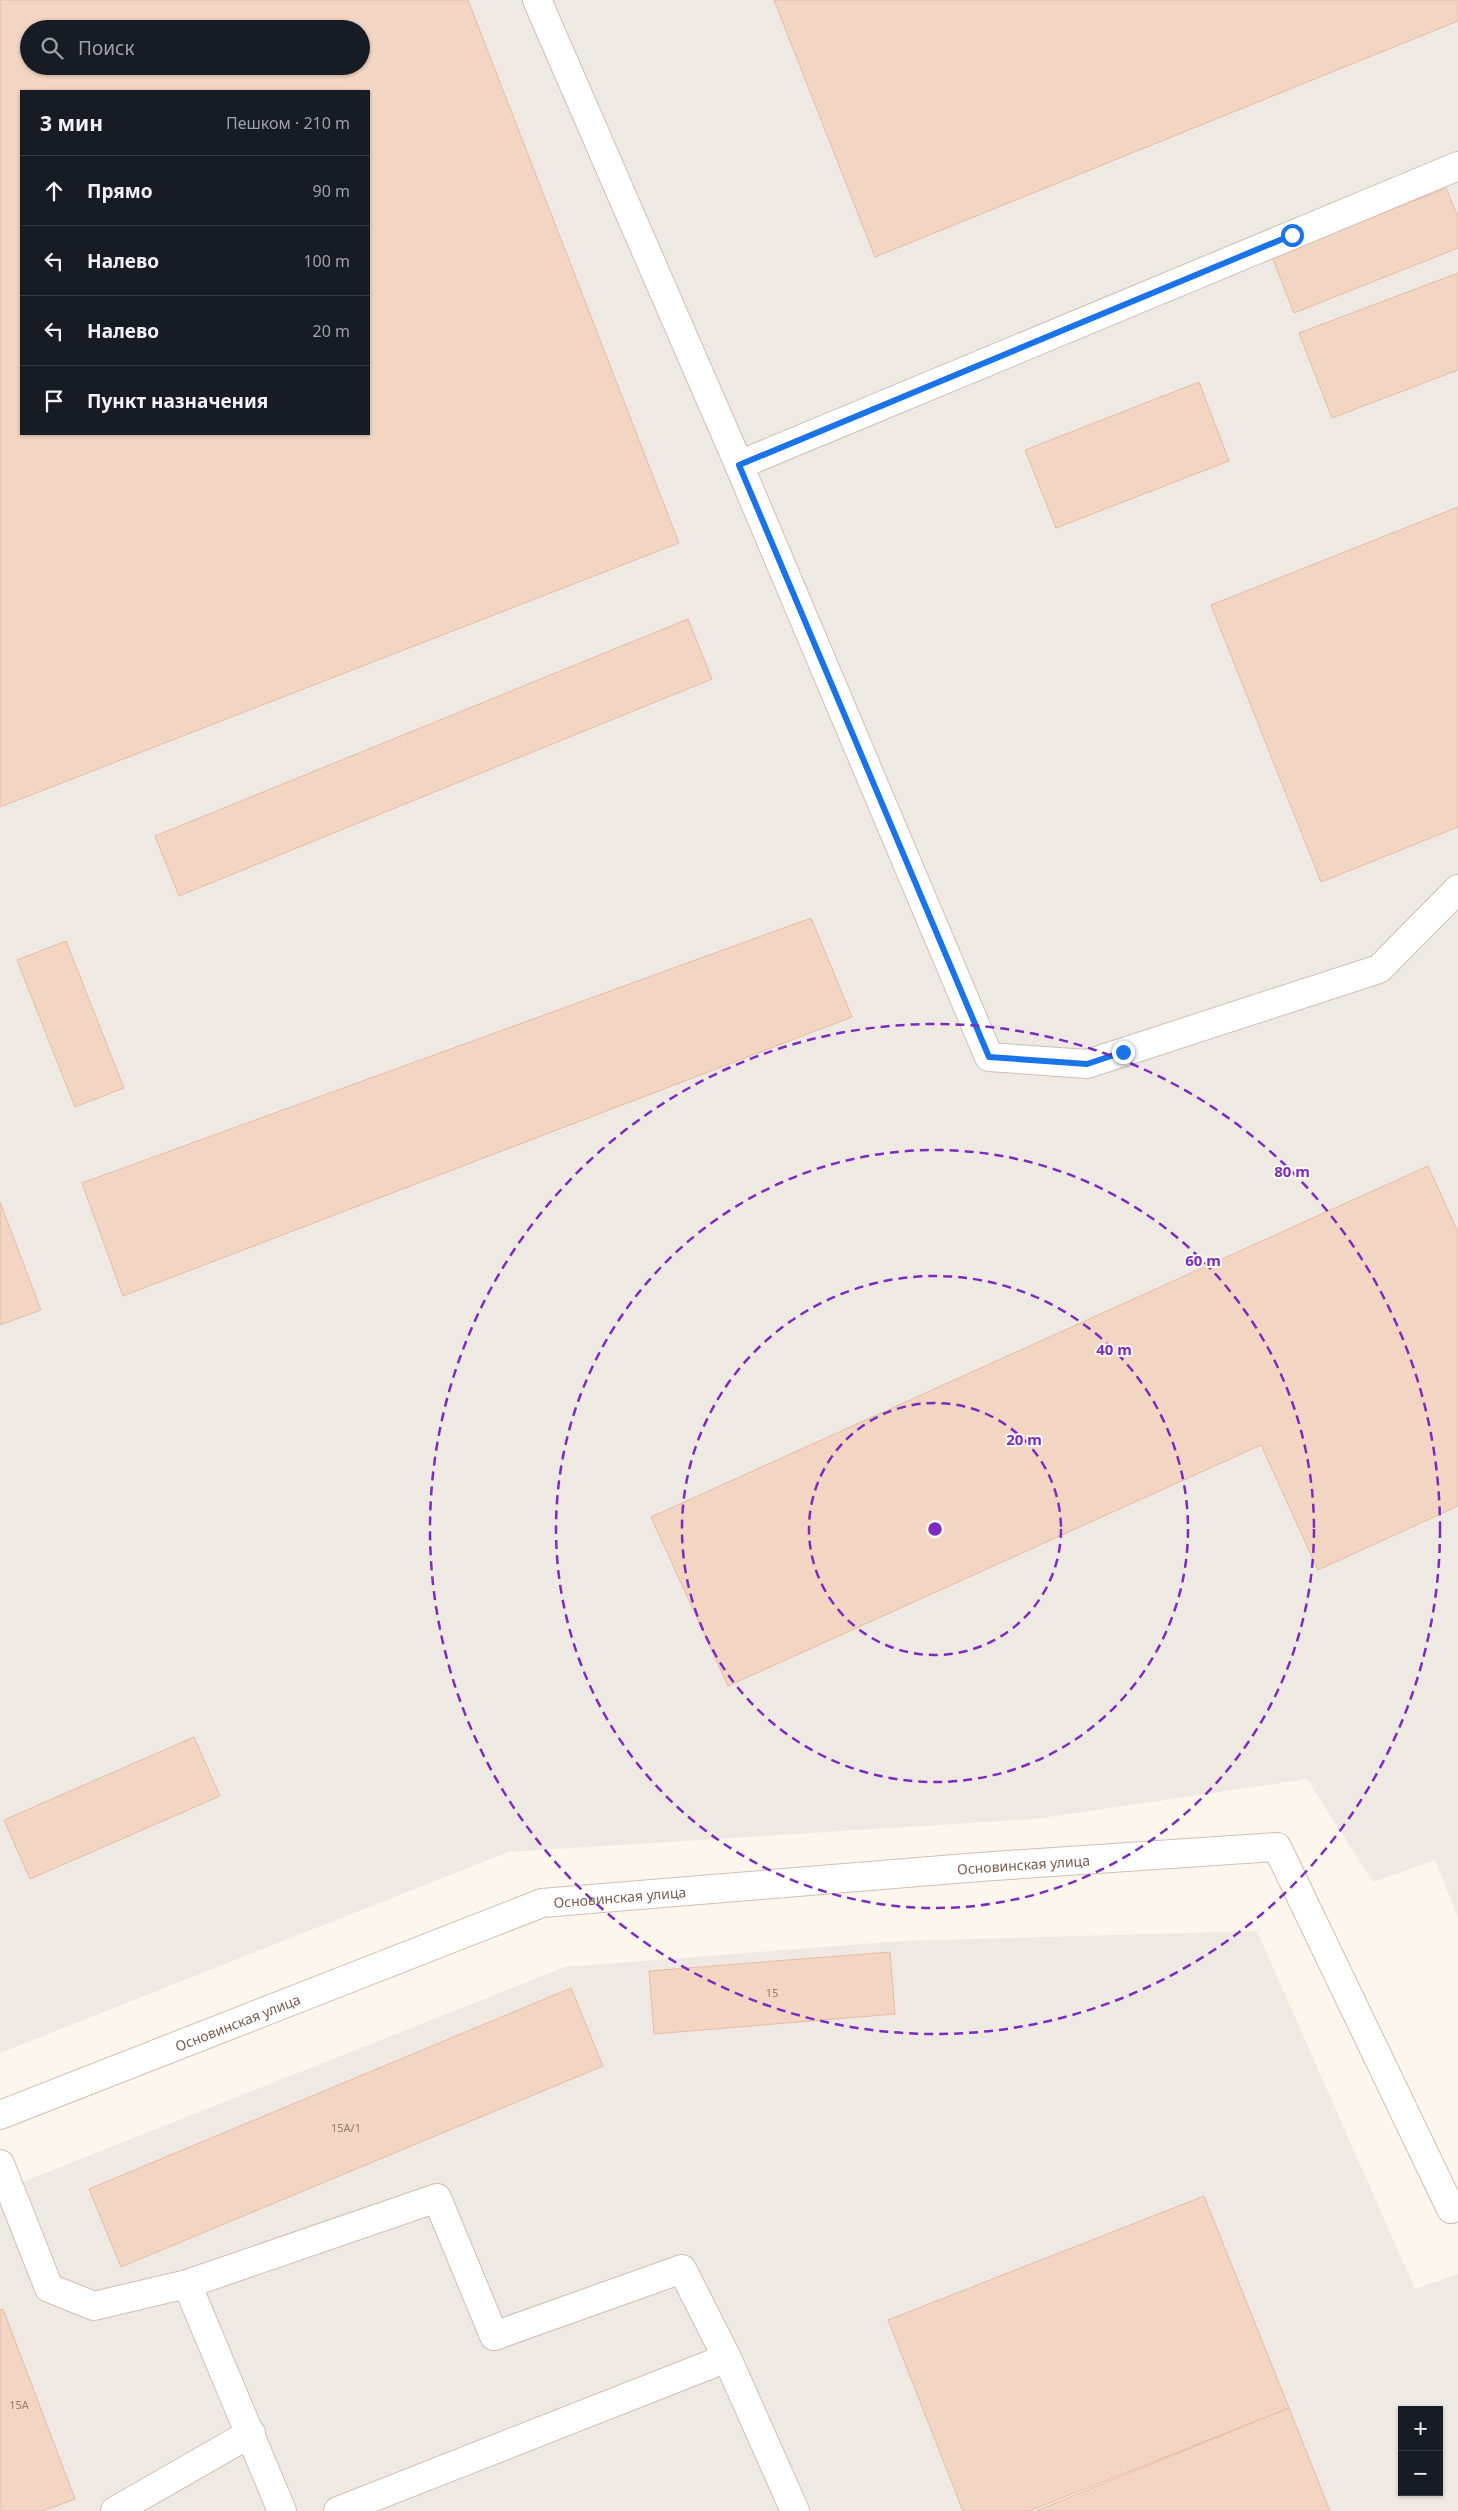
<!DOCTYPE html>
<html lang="ru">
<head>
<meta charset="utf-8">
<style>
	:root { --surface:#171b24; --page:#20242c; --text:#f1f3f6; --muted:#9ea1a6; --line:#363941 }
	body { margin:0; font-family:"Noto Sans",sans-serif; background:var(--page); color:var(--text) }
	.controls { position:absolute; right:15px; bottom:15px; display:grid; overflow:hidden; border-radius:0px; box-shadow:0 1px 4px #0004 }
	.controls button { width:45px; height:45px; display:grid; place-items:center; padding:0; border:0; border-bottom:1px solid var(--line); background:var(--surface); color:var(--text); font:25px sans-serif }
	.stop { position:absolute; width:15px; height:15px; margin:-11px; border:4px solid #1a73e8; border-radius:50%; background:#fff }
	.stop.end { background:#1a73e8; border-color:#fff; box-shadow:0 1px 5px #0008 }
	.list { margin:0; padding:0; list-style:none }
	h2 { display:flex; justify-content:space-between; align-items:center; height:65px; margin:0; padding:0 20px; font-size:21px }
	h2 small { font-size:16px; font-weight:400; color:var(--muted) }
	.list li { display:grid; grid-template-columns:32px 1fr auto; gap:15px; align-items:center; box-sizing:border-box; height:70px; padding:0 20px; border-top:1px solid var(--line) }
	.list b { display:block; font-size:19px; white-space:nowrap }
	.list em { font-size:16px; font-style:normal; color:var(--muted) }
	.icon { flex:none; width:28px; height:28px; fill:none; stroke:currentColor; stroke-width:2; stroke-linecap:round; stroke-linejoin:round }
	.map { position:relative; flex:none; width:1458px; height:2511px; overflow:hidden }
	.search { position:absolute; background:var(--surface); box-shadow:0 1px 4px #0004; left:20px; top:20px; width:350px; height:55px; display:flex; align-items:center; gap:12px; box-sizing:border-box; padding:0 18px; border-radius:28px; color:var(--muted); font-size:19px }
	.panel { position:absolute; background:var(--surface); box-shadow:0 1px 4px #0004; left:20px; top:90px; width:350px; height:345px; border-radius:0px }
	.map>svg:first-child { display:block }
	.industrial { fill:#efe9e4; fill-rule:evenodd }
	.building { fill:#f3d5c3; stroke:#e6bba3; fill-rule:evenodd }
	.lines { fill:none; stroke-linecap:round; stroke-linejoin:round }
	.minor-casing { stroke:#d1beb0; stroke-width:30 }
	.minor { stroke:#fff; stroke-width:28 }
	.route { stroke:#1a73e8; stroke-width:6 }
	.ring { fill:none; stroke:#7b2cbf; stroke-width:2.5; stroke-dasharray:9 6 }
	.labels { text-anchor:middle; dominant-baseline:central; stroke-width:4; stroke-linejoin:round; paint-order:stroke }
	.number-label { font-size:11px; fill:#987a6a }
	.street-label { font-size:14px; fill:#7a5c4d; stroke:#fffaf3 }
	.centre { fill:#7b2cbf; stroke:#fffaf3; stroke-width:2.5 }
	.ring-label { font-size:15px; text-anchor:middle; font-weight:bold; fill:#7b2cbf; stroke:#fffaf3; stroke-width:4; stroke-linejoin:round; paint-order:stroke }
</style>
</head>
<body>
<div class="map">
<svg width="1458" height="2511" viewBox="0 0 1458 2511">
	<rect width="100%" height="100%" fill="#fdf6ec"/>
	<!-- industrial -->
	<g class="industrial">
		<path d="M0,0H1458V1917L1435,1860L1373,1882L1307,1779L1034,1819L508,1852L0,2053ZM29,29H361V66H29ZM21,91H369V434H21Z"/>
		<path d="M1257,1931L1415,2289L1458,2274V2511H0V2191L565,1967L902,1941ZM1402,2410H1439V2492H1402Z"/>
	</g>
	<!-- building -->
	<g class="building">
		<path d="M0,0H468L679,543L0,807ZM29,29H361V66H29ZM21,91H369V434H21Z"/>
		<path d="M774,0H1458V21L875,257Z"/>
		<path d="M1446,188L1458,217V248L1294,313L1272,257Z"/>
		<path d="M1458,273V370L1332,418L1299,333Z"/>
		<path d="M1199,382L1229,461L1056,528L1025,450Z"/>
		<path d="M1458,507V827L1321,882L1211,605Z"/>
		<path d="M688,619L712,679L179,896L155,836Z"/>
		<path d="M811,918L852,1017L123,1296L82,1183Z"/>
		<path d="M66,941L124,1088L75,1107L17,960Z"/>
		<path d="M1428,1166L1458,1232V1506L1318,1570L1261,1445L728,1686L651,1517Z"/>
		<path d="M0,1202L41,1310L0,1325Z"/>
		<path d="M194,1737L220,1796L30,1879L4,1820Z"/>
		<path d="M890,1952L895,2014L654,2034L649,1971Z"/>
		<path d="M571,1988L603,2066L121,2267L89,2189Z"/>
		<path d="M1204,2196L1289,2408L1029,2511H963L888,2320Z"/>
		<path d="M3,2309L75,2499L43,2511H0V2310Z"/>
		<path d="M1289,2408L1330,2511H1036Z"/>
	</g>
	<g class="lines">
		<!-- minor casing -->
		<g class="minor-casing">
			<g id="minor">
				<path d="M537,0L739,465L989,1057L1087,1064L1379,969L1458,889"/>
				<path d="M739,465L1458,166"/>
				<path id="s1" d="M0,2115L542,1903L979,1867L1277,1847L1451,2209"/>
				<path d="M0,2164L49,2288L94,2306L187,2284L282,2511"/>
				<path d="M187,2284L437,2198L494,2336L682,2269L727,2358L795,2511"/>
				<path d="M115,2511L251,2433"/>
				<path d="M338,2511L727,2358"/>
			</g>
		</g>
		<!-- minor -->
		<use href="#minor" class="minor"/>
	</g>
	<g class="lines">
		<!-- route -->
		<path class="route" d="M1123,1052L1087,1064L989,1057L739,465L1292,235"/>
	</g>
	<!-- distance rings -->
	<g class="ring">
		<circle cx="935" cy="1529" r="126"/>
		<circle cx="935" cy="1529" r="253"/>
		<circle cx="935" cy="1529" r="379"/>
		<circle cx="935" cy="1529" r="505"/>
	</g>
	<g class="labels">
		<!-- number labels -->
		<g class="number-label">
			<text x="772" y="1992">15</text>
			<text x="346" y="2127">15А/1</text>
			<text x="19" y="2404">15А</text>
		</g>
		<!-- street labels -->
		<g class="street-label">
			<text stroke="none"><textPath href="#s1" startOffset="1065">Основинская улица</textPath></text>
			<text stroke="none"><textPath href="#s1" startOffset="660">Основинская улица</textPath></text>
			<text stroke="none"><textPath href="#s1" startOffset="255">Основинская улица</textPath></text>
		</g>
	</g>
	<circle cx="935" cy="1529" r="8" class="centre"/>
	<g class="ring-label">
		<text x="1292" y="1177">80 m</text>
		<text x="1203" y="1266">60 m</text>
		<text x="1114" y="1355">40 m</text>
		<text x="1024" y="1445">20 m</text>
	</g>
</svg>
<div class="controls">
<button>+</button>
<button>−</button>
</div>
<div class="stop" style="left:1292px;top:235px"></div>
<div class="stop end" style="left:1123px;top:1052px"></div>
<div class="search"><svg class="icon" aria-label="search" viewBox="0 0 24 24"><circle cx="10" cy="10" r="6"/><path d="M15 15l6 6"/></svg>Поиск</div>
<section class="panel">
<h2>3 мин<small>Пешком · 210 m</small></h2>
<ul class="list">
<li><svg class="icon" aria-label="ahead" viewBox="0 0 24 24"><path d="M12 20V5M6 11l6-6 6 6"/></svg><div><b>Прямо</b></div><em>90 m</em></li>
<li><svg class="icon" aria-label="left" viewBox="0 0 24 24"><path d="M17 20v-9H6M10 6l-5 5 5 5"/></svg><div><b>Налево</b></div><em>100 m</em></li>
<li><svg class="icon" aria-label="left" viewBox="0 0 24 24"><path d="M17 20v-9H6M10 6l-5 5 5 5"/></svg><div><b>Налево</b></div><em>20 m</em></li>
<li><svg class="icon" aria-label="arrive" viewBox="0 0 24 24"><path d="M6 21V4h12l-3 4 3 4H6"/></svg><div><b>Пункт назначения</b></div></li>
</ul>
</section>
</div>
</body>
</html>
